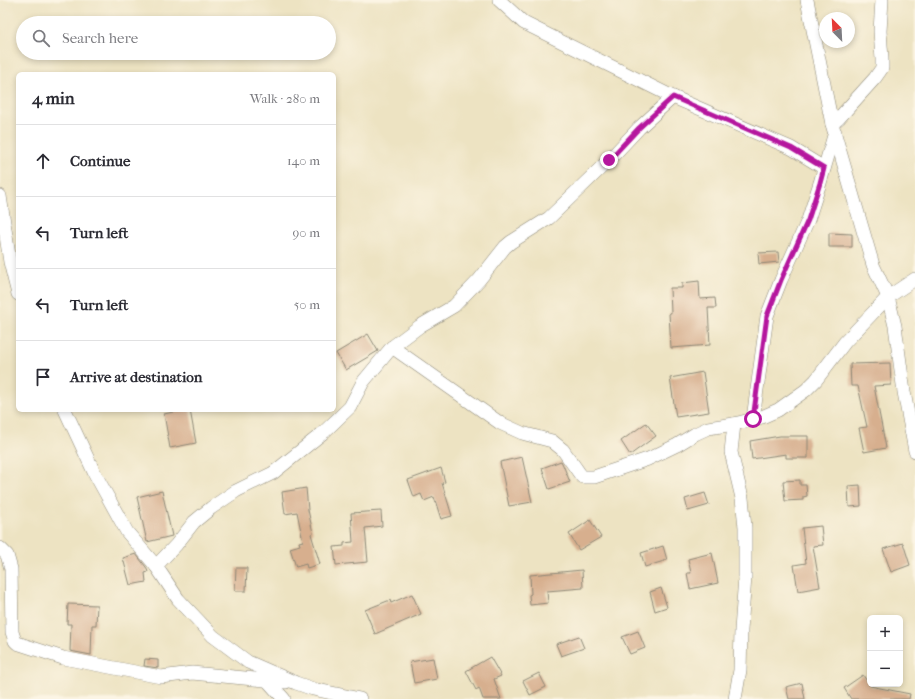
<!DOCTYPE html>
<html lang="en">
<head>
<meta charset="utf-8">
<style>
	:root { --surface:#fff; --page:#f2f2f3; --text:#2b2b33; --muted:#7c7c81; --line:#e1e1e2 }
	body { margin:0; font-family:"IM FELL French Canon",serif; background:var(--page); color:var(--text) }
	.controls { position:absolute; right:12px; bottom:12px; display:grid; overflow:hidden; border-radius:6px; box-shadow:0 2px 6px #0003 }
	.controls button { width:36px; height:36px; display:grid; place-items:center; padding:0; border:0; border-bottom:1px solid var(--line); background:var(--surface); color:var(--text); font:20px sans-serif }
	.compass { position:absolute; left:819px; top:12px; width:36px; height:36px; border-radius:50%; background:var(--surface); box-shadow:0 2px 6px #0003; rotate:336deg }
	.stop { position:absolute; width:12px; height:12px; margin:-9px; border:3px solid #b5179e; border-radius:50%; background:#fff }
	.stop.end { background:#b5179e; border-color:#fff; box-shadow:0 1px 4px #0008 }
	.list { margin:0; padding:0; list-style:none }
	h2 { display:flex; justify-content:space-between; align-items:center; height:52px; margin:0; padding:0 16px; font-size:17px }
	h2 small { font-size:13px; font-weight:400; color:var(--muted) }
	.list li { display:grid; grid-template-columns:26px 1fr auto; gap:12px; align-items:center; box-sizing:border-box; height:72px; padding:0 16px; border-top:1px solid var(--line) }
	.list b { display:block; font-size:15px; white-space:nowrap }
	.list em { font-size:13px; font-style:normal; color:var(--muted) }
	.icon { flex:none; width:22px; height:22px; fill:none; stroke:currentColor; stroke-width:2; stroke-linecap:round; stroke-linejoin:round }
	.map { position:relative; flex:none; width:915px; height:699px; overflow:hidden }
	.search { position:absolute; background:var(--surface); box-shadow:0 2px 6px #0003; left:16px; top:16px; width:320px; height:44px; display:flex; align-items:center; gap:10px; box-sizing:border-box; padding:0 14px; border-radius:22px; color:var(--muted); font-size:15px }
	.panel { position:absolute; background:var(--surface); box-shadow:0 2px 6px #0003; left:16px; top:72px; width:320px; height:340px; border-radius:6px }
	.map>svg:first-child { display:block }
	.building { fill:#d7af8e }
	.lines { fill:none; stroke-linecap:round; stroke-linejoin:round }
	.street-casing { stroke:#8c8776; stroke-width:14 }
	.street { stroke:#fff; stroke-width:13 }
	.route { stroke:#b5179e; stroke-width:5 }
</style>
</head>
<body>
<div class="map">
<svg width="915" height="699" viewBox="0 0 915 699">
	<rect width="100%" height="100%" fill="#fcf5e5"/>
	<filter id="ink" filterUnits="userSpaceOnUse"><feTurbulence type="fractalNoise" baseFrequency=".025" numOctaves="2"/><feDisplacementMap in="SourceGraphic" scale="8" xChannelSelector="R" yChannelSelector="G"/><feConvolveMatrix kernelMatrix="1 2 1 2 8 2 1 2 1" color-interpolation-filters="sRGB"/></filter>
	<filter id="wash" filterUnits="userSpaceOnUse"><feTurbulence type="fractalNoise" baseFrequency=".012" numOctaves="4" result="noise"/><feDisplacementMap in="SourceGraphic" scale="16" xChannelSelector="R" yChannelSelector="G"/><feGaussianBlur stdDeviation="0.9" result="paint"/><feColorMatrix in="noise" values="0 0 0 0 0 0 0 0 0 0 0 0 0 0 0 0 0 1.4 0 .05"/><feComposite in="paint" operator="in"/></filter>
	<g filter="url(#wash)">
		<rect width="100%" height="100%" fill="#ede3c2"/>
		<g id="blocks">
			<!-- building -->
			<g class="building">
				<path d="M829,233L852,234V247H829Z"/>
				<path d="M778,252L779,262L759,264L758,253Z"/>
				<path d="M699,281L700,299L715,298L716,308H708L710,345L671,348L669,313H671L670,288H682V283Z"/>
				<path d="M368,334L378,351L346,370L336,353Z"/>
				<path d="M890,363L891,385L874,386L886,448L864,452L859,428L867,427L858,386H851L850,364Z"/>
				<path d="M703,372L709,412L676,417L670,378Z"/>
				<path d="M183,410H190L196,443L170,448L164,414Z"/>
				<path d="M646,423L656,436L630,455L621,441Z"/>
				<path d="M780,436H808V458H786V454L752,459L750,441Z"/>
				<path d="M522,457L532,502L509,506L500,462Z"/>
				<path d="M561,461L563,465L570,482L549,489L542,468Z"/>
				<path d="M441,468L445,482L442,483L452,516L441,519L434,497L424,501L421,494L414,497L408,480Z"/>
				<path d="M800,480V485H806L807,496L803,497V500L785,501L783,481Z"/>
				<path d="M860,485L861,506L849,507L848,486Z"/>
				<path d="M306,488L308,510L313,533L311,534L320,564L307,568L306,564L296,567L290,548L300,545L299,542L303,541L297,512L285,514L282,492Z"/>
				<path d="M162,491L172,536L147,542L137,497Z"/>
				<path d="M705,493L709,505L688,511L685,499Z"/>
				<path d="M381,511L382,526L365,528L368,562L336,565L334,547L344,546V543L353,542L351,513Z"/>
				<path d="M590,520L601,537L579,550L569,534Z"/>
				<path d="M821,526L823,545L813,546L820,587L798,591L794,565L806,563L802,528Z"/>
				<path d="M903,543L910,565L891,572L883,549Z"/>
				<path d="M663,546L667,560L645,567L641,553Z"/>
				<path d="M712,553L718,583L690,589L687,573H691L688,559Z"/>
				<path d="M136,554L146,567L148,572L145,573L146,582L130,585L123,558Z"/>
				<path d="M236,568H247L246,591H235Z"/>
				<path d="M582,570L583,588L547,591L548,603L530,605L529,595L531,594L530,575Z"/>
				<path d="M661,588L667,607L655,611L650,592Z"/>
				<path d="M412,594L421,614L375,634L365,610L390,600L391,603Z"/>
				<path d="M68,604L97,605L96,625H92L91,655L70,651L71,624H67Z"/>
				<path d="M638,631L645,648L630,654L622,637Z"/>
				<path d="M579,636L584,648L561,656L556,644Z"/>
				<path d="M490,657L501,676L494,679L501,699H483L479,688L476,690L466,671Z"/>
				<path d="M433,658L437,679L414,683L410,662Z"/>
				<path d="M145,659L158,660V668L144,666Z"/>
				<path d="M539,673L546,687L530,695L523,681Z"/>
				<path d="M863,675L870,686L910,694L909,699H851L844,688Z"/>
				<path d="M802,683L805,699H789L786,687Z"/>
			</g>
		</g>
	</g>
	<g filter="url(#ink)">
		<use href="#blocks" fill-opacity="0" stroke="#8c8776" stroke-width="1"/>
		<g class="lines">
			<!-- street casing -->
			<g class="street-casing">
				<g id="street">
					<path d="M499,0L524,23L673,97L791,148L824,168"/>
					<path d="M807,0L832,124L873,265L888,297L895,326L904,392L915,451"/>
					<path d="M832,124L839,118L875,78L882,68V59L880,31L882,0"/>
					<path d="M0,196L10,262L18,294"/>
					<path d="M392,347L500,423L522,433L552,441L563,450L582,477H594L648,459L677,445L695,434L708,428L734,424L762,417L778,410L806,390L816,380L845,342L888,297L915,279"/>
					<path d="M65,410L94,472L127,532L156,566L178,599L213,636L248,662L296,683L313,689L360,699"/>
					<path d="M753,419L767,316L781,280L808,220L820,183L835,132"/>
					<path d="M734,424L731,452L742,498L745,527V577L741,630L740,670L735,699"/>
					<path d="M0,548L7,555L11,569L12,632L15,641L17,643L63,658L161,677L192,673L286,682"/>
					<path d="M156,566L176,545L194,522L211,508L236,491L273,473L324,432L350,407L363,382L392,347L420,326L454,306L479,280L505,247L511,242L549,218L609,160L639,128L673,97"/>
					<path d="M265,678L284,699"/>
				</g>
			</g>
			<!-- street -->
			<use href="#street" class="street"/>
		</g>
	</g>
	<g class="lines" filter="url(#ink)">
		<!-- route -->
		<path class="route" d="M609,160L639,128L673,97L791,148L824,168L820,183L808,220L781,280L767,316L753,419"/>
	</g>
</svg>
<div class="controls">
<button>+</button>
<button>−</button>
</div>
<svg class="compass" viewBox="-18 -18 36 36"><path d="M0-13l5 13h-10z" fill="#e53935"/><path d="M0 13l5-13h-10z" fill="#7c7c81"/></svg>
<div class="stop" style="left:753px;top:419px"></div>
<div class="stop end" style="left:609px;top:160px"></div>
<div class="search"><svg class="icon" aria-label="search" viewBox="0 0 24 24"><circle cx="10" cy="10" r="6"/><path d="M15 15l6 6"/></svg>Search here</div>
<section class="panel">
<h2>4 min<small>Walk · 280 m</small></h2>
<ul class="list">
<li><svg class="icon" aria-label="ahead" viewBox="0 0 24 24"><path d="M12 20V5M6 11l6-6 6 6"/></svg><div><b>Continue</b></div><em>140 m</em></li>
<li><svg class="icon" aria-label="left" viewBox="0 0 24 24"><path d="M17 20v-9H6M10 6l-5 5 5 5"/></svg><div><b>Turn left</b></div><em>90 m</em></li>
<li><svg class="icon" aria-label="left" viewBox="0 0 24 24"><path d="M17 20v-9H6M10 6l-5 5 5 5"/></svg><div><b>Turn left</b></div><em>50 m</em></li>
<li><svg class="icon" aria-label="arrive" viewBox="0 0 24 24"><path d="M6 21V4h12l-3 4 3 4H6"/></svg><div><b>Arrive at destination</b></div></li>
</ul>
</section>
</div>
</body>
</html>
